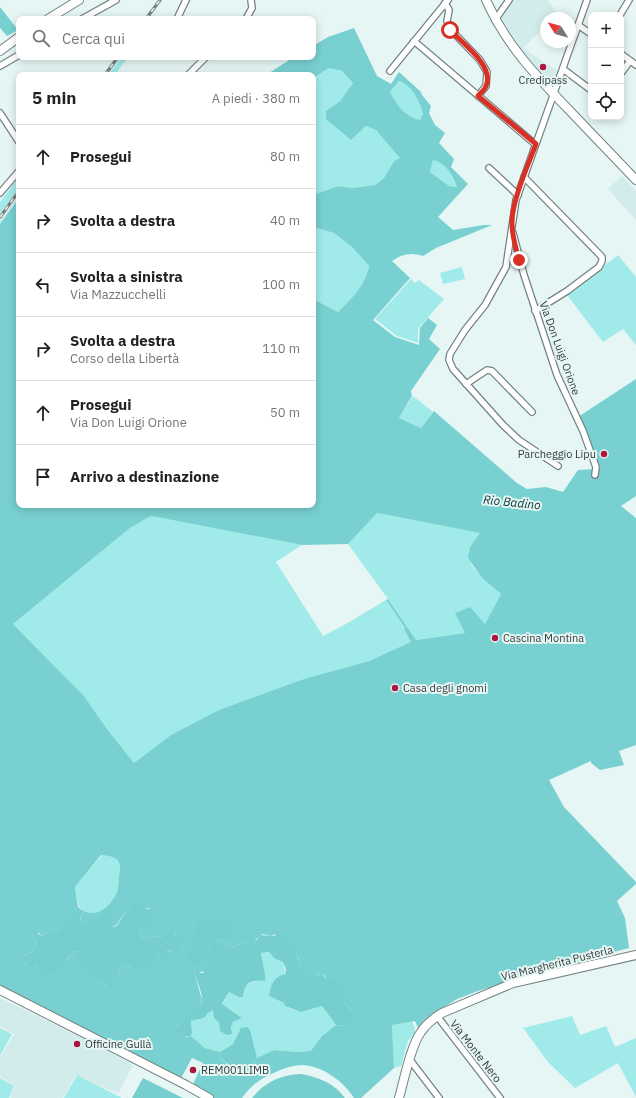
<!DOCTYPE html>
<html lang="it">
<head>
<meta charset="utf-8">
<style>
	:root { --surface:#fff; --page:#f6f6f6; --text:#222; --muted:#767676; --line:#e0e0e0 }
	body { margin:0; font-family:"IBM Plex Sans",sans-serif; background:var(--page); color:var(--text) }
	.controls { position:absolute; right:12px; top:12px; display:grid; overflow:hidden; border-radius:8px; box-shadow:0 2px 10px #0003 }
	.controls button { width:36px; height:36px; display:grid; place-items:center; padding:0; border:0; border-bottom:1px solid var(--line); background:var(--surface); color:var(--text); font:20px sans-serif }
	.compass { position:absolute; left:540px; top:12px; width:36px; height:36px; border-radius:50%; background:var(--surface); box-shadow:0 2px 10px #0003; rotate:307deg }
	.stop { position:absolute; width:12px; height:12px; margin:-9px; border:3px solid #d93025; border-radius:50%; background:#fff }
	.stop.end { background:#d93025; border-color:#fff; box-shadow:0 1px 4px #0008 }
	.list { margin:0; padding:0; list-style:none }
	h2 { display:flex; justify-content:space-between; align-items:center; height:52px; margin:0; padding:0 16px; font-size:17px }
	h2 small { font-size:13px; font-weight:400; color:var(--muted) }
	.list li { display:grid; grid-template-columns:26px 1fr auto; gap:12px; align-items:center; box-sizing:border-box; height:64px; padding:0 16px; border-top:1px solid var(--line) }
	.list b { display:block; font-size:15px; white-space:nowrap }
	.list p { margin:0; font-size:13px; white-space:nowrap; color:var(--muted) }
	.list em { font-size:13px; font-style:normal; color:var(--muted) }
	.icon { flex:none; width:22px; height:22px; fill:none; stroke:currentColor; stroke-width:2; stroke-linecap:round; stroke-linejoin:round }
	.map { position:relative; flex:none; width:636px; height:1098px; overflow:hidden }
	.search { position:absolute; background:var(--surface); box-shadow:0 2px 10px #0003; left:16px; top:16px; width:300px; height:44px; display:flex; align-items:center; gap:10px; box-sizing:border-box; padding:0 14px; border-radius:8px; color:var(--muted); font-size:15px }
	.panel { position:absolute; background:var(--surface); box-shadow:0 2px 10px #0003; left:16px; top:72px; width:300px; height:436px; border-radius:8px }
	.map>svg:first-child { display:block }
	.built { fill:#d2ecec }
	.green { fill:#a0ebea }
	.forest { fill:#78d1d0; fill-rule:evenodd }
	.water { fill:#76cfce }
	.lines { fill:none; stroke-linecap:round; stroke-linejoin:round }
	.stream { stroke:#76cfce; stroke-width:1.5 }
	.street-casing { stroke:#748382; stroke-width:8 }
	.secondary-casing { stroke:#748382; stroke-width:10 }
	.street { stroke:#fff; stroke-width:5.5 }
	.secondary { stroke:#fff; stroke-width:8 }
	.rail-casing { stroke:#768080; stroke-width:3 }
	.rail { stroke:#e5f6f5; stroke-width:1.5; stroke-dasharray:4.5; stroke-linecap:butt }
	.route { stroke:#d93025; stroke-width:5 }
	.poi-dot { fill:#ac183d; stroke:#e5f6f5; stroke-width:1.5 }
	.labels { text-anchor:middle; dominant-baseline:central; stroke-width:4; stroke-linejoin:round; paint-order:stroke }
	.poi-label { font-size:11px; fill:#343a3a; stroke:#e5f6f5; text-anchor:start }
	.street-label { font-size:11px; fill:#343a3a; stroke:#e5f6f5 }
	.water-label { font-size:12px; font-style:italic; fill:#053333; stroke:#e5f6f5 }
</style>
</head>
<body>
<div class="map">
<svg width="636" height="1098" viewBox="0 0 636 1098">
	<rect width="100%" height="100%" fill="#e5f6f5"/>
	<!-- built -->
	<g class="built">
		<path d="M157,0H163L149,19H143Z"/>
		<path d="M509,0H548L558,15L555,18H546V26L523,48L561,73L554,94L495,20Z"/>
		<path d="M115,57H122L108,75H102Z"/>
		<path d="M622,176L636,191V220L608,189Z"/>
		<path d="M19,188V198L0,224V213Z"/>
		<path d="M0,998L87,1040L133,1065L118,1094L76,1075L63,1098H10L15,1086L0,1077V1058L14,1034L0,1026Z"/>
	</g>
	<!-- green -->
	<g class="green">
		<path d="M122,57H128L115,75H108Z"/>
		<path d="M329,68L342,71L353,83L340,101L326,111L351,140L366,126L376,130L401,158L394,161L384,178L375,185L352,188L338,186L313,195V78Z"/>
		<path d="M399,81C413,86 419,101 423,115L420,120C403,115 398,106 390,92Z"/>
		<path d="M433,159C446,163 453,175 457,187L449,186L430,172Z"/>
		<path d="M19,177V188L0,213V202Z"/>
		<path d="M313,227L334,233L352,247L369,266C365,286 352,298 338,312L313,299Z"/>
		<path d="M618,255L636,277V345L623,329L603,342L567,295Z"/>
		<path d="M462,267L465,279L443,284L440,273Z"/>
		<path d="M411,279L415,283L419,280L444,299L418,329V343L397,336L375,319Z"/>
		<path d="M413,396L433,412L421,428L399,418Z"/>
		<path d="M376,513L481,533L470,547L471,564L482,578L501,594L485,625L465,633L416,640L388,599L348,544Z"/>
		<path d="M151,516L302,545L276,562L323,636L346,624L386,600L405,628L404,629L412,642L369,661L307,678L171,735L134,763L107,729L84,696L13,624L130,528Z"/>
		<path d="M102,855C108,856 114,856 118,861C122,867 119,870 119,876C118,881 119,887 117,892C110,908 94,921 79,907L75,887Z"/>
		<path d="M270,952L275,959L283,962C289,977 278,984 269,996L284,1003L289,1008L301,1012L322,1006L336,1025L322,1036L312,1051L297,1052L274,1050L257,1058L251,1033L238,1034L233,1044L220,1052L205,1048L191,1036L192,1033L191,1021L204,1018L208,1013L213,1009L232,1030L231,1027L233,1022L241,1018C238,1013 227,1009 222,1005L229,992L239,997L244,993C243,984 251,983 257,981C260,979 262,976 265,974L261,953Z"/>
		<path d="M572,1016L580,1035L606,1026L615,1047L636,1038V1097L618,1063L575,1088L548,1062L523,1028Z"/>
		<path d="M412,1021L415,1028V1033L408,1041L401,1066L394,1068L392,1025Z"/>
		<path d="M0,1028L12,1034L0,1056Z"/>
		<path d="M77,1075L122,1098H64Z"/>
		<path d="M0,1078L14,1086L9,1098H0Z"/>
	</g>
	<!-- forest -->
	<g class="forest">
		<path d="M0,7L18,30L7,36L0,28Z"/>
		<path d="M354,28L377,76L391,84L399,72L421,92L422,95L431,106L429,113L435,125L445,133L439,143L454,159L451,167L468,184L438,217L453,230L484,225H492L436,248L423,256C411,252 402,254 392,261L410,278L373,320L395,337L419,345L420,328L428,318L437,325L429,339L440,349L411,391L412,396L399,418L421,428L434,411L517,483L527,489L546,487L563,492L578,470L597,469L578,417L636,379V496L621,506L636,518V745L619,751L624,765L600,770L591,763V761L549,780L564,807L636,882V884L617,901L625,918L629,948L553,968L478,991L457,999L424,1020L418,1028L415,1021L392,1025L394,1068L361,1098H354C343,1081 324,1067 303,1065C294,1065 284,1068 276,1072C261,1078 251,1085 242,1098H212L193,1087V1084L203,1063L192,1058L180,1080L0,987V224L19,198V505H313V299L338,312C352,298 365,286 369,266L352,247L334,233L313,227V195L338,186L352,188L375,185L384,178L394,161L400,158L376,130L366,126L351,140L326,119V111L340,101L353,83L342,71L329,68L313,78V75H266L294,57H313V46L328,37ZM399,81C413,86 419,101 423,114L420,120C404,116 397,105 390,92ZM433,160C446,163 453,175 457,187L449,186L430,172ZM377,513L480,533L470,547L468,558L482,578L501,594L485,624L470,607L455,613L465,633L416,640L388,599L386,600L405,628L404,629L411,642L369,661L307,678L219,710L171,735L134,763L107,729L84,696L13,624L130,528L151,516L302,545L348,544ZM101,855C108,856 114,856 118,861C122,867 119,870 119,876C118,881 119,887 117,892C110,908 94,921 78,907L75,887ZM135,905L139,908H149L140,931L142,940H150L154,936L162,938L176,934L178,938L185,941V944C179,950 169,949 162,955L160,953L154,955L144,969H133L128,965L119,969L120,973L110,981L108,987L104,985L98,978L85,968L79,952L76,951L70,956L60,966L39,971L34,965H28L22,961V957L32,952L37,944L33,935L39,933L42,936L49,932H58C62,922 70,918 81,917V921L86,926L99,919L111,927L117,925C121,916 127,911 135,905ZM263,934L271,936L276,934C284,941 292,947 298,958C300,963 303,975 309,977C312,978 318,974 321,974L325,976L343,1002L352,1011L344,1026L336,1025L322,1036L311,1051L297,1052L274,1050L257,1058L250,1067L233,1068L220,1059L221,1056L220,1052L205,1048L191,1036L186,1037L174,1029L173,1026L180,1025L200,1005L202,1000L194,971C203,974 203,971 210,966L206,961V951L217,940L233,947L244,943L253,946L257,938Z"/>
	</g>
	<!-- water -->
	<g class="water">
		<path d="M135,904C142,910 151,906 155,915L152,925L140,931L142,940H150L154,936L162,938L170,931C176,934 179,938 185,941V944L179,949L167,951L169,954L167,958H163L160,953L155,955L154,963L144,969H133L128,965L119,969L120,973L115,977V981H111L110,985L108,987C101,984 99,978 93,975H87L85,968L79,965V952L76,951C70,956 61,963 60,970L45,974L41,973L34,965H28L22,961V957L32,952L37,944L33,935L35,932L42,936L49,932H58C60,928 62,922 66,920C70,917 72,918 75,913L80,914L81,921L86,925L92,922L93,918L99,919L102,914L111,915L112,923L111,927L117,926C122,916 127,911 135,904Z"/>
		<path d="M220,919L228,920L230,922L233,936L230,939L213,937L201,952L203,960V965L201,967C195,965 188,962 186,955L192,947L196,924L199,921Z"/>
		<path d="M279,932L286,934L288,937L290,946L294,950L304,972L309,977H311L321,974L328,979H336L345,994L343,1002L352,1011L357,1021L344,1026L336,1025L322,1006L301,1012L285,1006L284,1003L269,996C271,985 273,977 285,974L286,969L283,962L275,959L269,952L261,953L265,974V981C249,980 245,982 243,997H239L229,992L222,1004L242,1018L233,1022L231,1027L232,1034L227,1035L220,1031L219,1022L214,1018L213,1010L208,1013L204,1018L191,1021L192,1033L191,1036C183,1038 179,1035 173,1029V1026L180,1025C182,1020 186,1015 190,1011C194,1007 202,1008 202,999C202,991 196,979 194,971L197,969L200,973H203L205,968L209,966L206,961L203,953L209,948L213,941L217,940L233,947L244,943L253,945L260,935L274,936Z"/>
		<path d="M248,1027L251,1033L257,1058L250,1067L240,1071L220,1059L221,1056L220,1052L233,1044L241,1028Z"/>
		<path d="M301,1074C318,1077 334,1083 345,1098H252C265,1082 280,1075 301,1074Z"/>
		<path d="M143,1078L183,1098H132Z"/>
	</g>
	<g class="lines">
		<!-- stream -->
		<g class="stream">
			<path d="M0,355L19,343"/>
			<path d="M478,457L501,477L547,507L552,514L553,518"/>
			<path d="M313,461L321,457L334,464L350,481L383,478L405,492L417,504L433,510L463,503L488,510L514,513L537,511L549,517L562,520"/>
			<path d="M569,518C601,517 610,510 636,492"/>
			<path d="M186,735L198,732L213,722H219"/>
			<path d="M182,775L196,773L206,765L220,744L219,722L224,714L258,703L271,714L289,717L311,715L368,692L382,690L424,693L439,684L443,687H451L466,674L472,675L484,684L498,680L505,682L531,680L548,672L563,668L605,666L613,669L636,668"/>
		</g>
		<!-- street casing -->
		<g class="street-casing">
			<g id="street">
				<path d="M445,3L449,10L447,21L450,29L480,60L487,72L486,86L478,96"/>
				<path d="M620,15L629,0"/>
				<path d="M82,19L116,0"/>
				<path d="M177,19L186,0"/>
				<path d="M246,19L252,8L251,0"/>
				<path d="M495,20L509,0"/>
				<path d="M578,25L591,34"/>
				<path d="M414,41L535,144"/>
				<path d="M621,54L636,65"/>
				<path d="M0,66L19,55"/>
				<path d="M563,69L591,90"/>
				<path d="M390,71L448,0"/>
				<path d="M621,73L630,61"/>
				<path d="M188,75L206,57"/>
				<path d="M0,113L19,142"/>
				<path d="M489,168L518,195"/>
				<path d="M524,177L602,257V261L599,267L567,291L535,311"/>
				<path d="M0,193L19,171"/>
				<path d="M513,233L524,275L557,375L583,431L596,467L595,475"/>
				<path d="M466,384L487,370L492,371L532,412"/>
				<path d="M558,466L519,440L503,425L453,369L449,360L450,354L465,330L485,305L506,267L516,200L587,0"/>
				<path d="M437,1016L500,1098"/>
				<path d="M410,1060L439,1098"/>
			</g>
		</g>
		<!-- secondary casing -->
		<g class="secondary-casing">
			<g id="secondary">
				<path d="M486,0C506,45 537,77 570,111C592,134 614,157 636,180"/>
				<path d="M48,19L79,0"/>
				<path d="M0,51L19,37"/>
				<path d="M0,990L186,1085L209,1098"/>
				<path d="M399,1098C404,1080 411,1045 421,1032C426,1024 434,1018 442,1013L513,983L636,955"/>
			</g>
		</g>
		<!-- street -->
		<use href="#street" class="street"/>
		<!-- secondary -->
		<use href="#secondary" class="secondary"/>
		<!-- rail casing -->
		<g class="rail-casing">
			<g id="rail">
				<path d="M146,19L160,0"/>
				<path d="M105,75L118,57"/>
				<path d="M0,217L19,191"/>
			</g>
		</g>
		<!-- rail -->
		<use href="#rail" class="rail"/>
	</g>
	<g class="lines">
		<!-- route -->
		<path class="route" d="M450,30C462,43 495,66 486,86C485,90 480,93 478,96L536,144C528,165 511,203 512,224C512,236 516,249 519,260"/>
	</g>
	<!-- markers -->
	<g class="poi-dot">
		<circle cx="543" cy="67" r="4"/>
		<circle cx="604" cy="454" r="4"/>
		<circle cx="495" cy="638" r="4"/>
		<circle cx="395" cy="688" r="4"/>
		<circle cx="77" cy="1044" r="4"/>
		<circle cx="193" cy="1070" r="4"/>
	</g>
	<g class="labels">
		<!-- poi labels -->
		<g class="poi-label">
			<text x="543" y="80" text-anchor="middle">Credipass</text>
			<text x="596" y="454" text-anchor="end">Parcheggio Lipu</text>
			<text x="503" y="638">Cascina Montina</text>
			<text x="403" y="688">Casa degli gnomi</text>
			<text x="85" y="1044">Officine Gullà</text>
			<text x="201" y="1070">REM001LIMB</text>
		</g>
		<!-- street labels -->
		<g class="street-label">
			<text transform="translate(560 348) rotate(70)">Via Don Luigi Orione</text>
			<text transform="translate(557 963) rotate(-14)">Via Margherita Pusterla</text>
			<text transform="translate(476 1051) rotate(52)">Via Monte Nero</text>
		</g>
		<!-- water labels -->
		<g class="water-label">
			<text transform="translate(512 502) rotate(6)">Rio Badino</text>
		</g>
	</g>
</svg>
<div class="controls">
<button>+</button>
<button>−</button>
<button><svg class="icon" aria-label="locate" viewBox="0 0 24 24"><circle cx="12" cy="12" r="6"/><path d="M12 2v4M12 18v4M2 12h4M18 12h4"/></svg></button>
</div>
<svg class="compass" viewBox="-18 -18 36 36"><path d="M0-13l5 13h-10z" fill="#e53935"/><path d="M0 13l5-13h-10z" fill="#767676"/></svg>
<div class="stop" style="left:450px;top:30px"></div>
<div class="stop end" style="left:519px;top:260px"></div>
<div class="search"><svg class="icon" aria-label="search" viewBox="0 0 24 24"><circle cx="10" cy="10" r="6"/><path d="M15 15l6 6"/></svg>Cerca qui</div>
<section class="panel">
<h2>5 min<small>A piedi · 380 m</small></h2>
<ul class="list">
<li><svg class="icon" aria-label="ahead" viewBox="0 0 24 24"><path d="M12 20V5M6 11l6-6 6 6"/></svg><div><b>Prosegui</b></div><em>80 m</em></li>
<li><svg class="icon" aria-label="right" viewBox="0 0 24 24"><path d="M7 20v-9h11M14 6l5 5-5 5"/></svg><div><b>Svolta a destra</b></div><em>40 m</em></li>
<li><svg class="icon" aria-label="left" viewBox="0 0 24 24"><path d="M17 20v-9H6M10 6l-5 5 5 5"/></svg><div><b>Svolta a sinistra</b><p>Via Mazzucchelli</p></div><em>100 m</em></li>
<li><svg class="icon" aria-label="right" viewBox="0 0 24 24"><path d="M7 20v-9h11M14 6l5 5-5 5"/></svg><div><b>Svolta a destra</b><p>Corso della Libertà</p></div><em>110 m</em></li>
<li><svg class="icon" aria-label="ahead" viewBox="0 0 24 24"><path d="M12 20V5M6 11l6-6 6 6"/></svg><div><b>Prosegui</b><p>Via Don Luigi Orione</p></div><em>50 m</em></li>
<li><svg class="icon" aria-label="arrive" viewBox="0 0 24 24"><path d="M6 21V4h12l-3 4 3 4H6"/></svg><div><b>Arrivo a destinazione</b></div></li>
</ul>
</section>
</div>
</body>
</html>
